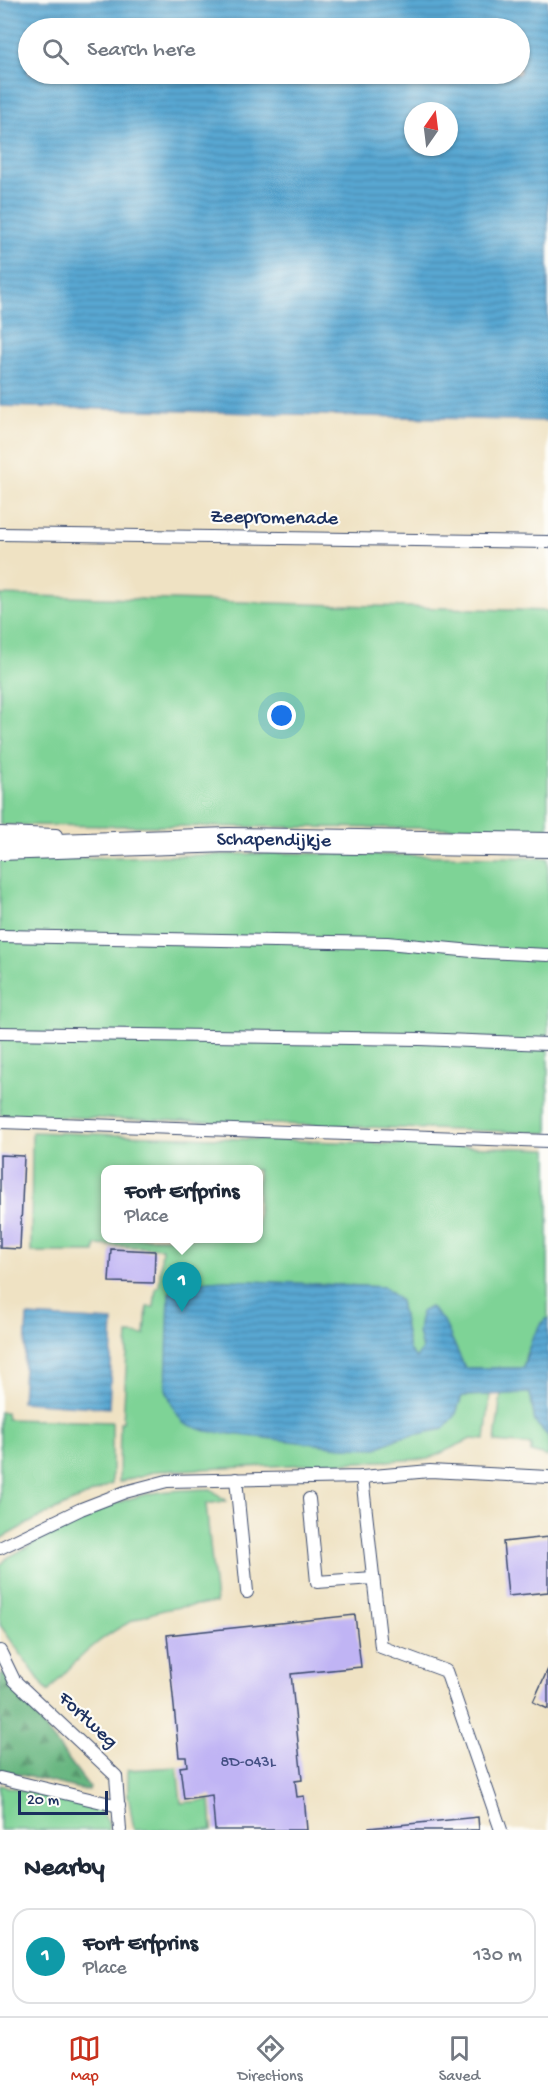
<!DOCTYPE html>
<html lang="en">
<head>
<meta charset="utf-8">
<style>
	:root { --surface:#fff; --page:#f6f6f7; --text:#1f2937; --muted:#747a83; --line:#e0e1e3; --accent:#c8321e }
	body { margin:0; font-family:"Gochi Hand",sans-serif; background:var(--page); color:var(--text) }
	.compass { position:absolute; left:404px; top:102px; width:54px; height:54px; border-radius:50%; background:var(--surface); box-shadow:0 2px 4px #0004; rotate:14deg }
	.scale { position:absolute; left:18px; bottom:15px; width:90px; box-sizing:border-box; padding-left:6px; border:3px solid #1b2f5e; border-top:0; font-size:16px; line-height:21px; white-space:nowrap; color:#1b2f5e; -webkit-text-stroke:4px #fdfcf7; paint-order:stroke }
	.you { position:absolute; left:282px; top:716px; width:21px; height:21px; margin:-15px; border:4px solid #fff; border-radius:50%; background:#1a73e8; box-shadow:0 0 0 9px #1a73e833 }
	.badge { display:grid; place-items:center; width:39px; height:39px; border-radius:50%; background:var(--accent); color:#fff; font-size:20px; font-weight:700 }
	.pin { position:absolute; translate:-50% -50px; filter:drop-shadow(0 2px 3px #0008) }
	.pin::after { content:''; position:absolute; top:32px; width:21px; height:18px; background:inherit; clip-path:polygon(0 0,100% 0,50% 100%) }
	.popup { position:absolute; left:101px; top:1165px; width:162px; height:78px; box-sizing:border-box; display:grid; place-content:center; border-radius:12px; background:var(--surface); filter:drop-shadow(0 2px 4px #0005); font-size:20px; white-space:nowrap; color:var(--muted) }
	.popup b { font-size:22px; color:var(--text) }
	.popup::after { content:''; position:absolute; left:50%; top:100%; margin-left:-12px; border:12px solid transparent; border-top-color:var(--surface) }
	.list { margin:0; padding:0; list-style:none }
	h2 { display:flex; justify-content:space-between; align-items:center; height:78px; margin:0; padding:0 24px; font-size:26px }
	h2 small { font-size:20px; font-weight:400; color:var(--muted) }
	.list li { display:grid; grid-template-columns:39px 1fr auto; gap:18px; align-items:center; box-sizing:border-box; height:96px; margin:0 12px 12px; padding:0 12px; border:2px solid var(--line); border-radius:18px }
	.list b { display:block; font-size:22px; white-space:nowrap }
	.list p { margin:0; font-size:20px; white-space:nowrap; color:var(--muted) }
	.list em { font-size:20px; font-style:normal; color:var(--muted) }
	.icon { flex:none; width:33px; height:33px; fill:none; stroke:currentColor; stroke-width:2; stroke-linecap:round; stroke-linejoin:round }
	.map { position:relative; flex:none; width:548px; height:1830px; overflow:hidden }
	.search { position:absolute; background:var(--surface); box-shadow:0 2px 4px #0004; left:18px; right:18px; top:18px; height:66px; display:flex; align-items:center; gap:15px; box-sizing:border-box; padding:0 21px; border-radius:33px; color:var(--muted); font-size:22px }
	.sheet { height:186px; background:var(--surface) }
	nav { display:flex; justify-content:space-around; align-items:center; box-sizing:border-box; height:84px; border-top:2px solid var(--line); background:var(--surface); font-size:16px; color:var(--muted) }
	nav a { display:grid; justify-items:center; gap:3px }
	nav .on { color:var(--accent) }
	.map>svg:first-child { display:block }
	.grass { fill:#7ed396; stroke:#4c817a; stroke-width:1.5; fill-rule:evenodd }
	.forest { fill:url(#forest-firs); stroke:#40726e; stroke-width:1.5 }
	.water { fill:url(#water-rules); stroke:#3a6b98; stroke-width:1.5; fill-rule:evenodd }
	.building { fill:#c0b4f4 }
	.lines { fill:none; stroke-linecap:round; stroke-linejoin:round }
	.lane-casing { stroke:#3b4a6d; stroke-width:14 }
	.street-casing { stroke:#3b4a6d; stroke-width:26 }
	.lane { stroke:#fff; stroke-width:12 }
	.street { stroke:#fff; stroke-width:24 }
	.labels { text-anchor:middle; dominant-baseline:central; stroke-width:4.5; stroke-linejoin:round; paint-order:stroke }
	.number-label { font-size:16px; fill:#445084 }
	.street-label { font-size:20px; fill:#1b2f5e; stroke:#fdfcf7 }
</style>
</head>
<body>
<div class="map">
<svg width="548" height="1830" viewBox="0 0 548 1830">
	<defs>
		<pattern id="forest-firs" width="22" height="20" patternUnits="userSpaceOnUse" patternTransform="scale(1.5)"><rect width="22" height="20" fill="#66b57f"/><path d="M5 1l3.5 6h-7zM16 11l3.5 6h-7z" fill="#53946b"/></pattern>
		<pattern id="water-rules" width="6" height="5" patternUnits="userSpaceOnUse" patternTransform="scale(1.5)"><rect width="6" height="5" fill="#59a7d2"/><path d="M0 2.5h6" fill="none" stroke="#4988ae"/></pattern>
	</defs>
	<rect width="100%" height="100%" fill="#fdfcf7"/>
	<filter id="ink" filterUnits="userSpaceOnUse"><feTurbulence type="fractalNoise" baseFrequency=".0167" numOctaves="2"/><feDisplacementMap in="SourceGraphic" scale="12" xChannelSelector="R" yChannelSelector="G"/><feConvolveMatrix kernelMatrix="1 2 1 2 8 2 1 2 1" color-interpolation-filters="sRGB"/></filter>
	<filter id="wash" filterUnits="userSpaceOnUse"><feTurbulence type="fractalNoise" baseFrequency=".008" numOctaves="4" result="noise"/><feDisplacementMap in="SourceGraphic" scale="24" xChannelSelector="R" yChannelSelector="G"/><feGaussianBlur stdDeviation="1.35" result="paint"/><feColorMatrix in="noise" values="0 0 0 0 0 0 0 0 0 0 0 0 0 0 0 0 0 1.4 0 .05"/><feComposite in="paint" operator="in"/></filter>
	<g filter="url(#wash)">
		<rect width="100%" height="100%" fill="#efe2c3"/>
		<!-- grass -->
		<g class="grass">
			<path d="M0,595L548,611V829L0,825Z"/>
			<path d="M284,853L548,858V1133L0,1115V860Z"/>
			<path d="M32,1132L548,1149V1319H545L526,1354L523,1368H465L444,1322L418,1332L422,1349L417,1359L409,1350L400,1301L384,1287L225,1280L183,1283L376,1448L398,1438L443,1429L455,1416L462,1396L490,1395L485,1440L471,1439L428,1459L157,1471L119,1482L120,1422H123L128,1334L145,1335L147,1307H154L156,1287H159L162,1248L96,1245L95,1252H31ZM106,1170H258V1238H106Z"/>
			<path d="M530,1393L535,1422L548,1436V1457L531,1452V1445L495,1442L501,1394Z"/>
			<path d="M0,1412H6L7,1419L112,1422V1484L42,1516L0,1539Z"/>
			<path d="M211,1489L226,1501L206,1504L216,1603C198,1605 178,1606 160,1611C113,1623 78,1656 48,1692L0,1625V1566L7,1558C48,1536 87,1511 132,1498C157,1490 185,1490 211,1489Z"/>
			<path d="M177,1767L181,1803L210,1800L212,1830H134L128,1794V1770Z"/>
			<path d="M0,1785L98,1808L108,1822L109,1830H0Z"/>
		</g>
		<!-- forest -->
		<path class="forest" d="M0,1674H4L90,1788L89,1791L0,1770Z"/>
		<!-- water -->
		<g class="water">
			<path d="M0,0H548V421L0,406ZM28,28H520V74H28ZM413,111H449V147H413Z"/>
			<path d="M225,1280L384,1287L400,1301L409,1350L416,1358L422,1349L418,1332L421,1312L430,1307L444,1322L465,1368H523L532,1338L545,1319H548V1436L535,1422L530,1393L462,1396L455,1416L443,1429L398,1438L377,1448L341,1447L206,1431L183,1423L174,1409L166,1389L169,1293L183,1283Z"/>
			<path d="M27,1316L113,1321L109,1408L22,1402Z"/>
		</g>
		<g id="blocks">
			<!-- building -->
			<g class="building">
				<path d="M0,1155L24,1156L20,1249L0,1248Z"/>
				<path d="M111,1249L155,1251L154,1283L109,1282Z"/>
				<path d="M548,1537V1592L508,1596L503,1542Z"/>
				<path d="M355,1615L361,1667L291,1674L302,1780L295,1781L297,1797L304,1796L307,1830H215L212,1795L184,1799L180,1767L187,1766L186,1757H179L167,1635Z"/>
				<path d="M548,1669V1709L533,1702Z"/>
				<path d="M478,1817L479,1830H369V1828Z"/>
			</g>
		</g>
	</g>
	<g filter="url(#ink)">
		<use href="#blocks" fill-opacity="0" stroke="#3b4a6d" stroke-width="1.5"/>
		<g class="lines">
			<!-- lane casing -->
			<g class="lane-casing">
				<g id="lane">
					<path d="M0,534L548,542"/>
					<path d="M0,833L56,835"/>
					<path d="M0,936L387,943L483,952L548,955"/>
					<path d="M0,1033L419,1039L548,1044"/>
					<path d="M0,1122L548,1141"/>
					<path d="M362,1477L381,1647L446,1671L501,1830"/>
					<path d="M236,1479L247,1592"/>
					<path d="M309,1499L317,1582L373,1578"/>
					<path d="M0,1548L81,1509L125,1492L167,1481L362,1477L430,1471L548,1477"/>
					<path d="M0,1651L14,1680L116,1776L120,1830"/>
					<path d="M0,1778L119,1806"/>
				</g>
			</g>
			<!-- street casing -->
			<g class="street-casing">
				<g id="street">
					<path id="s1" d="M0,848L228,840L548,845"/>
				</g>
			</g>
			<!-- lane -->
			<use href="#lane" class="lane"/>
			<!-- street -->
			<use href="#street" class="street"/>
		</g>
	</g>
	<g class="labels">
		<!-- number labels -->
		<g class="number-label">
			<text x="248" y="1763">8D-043L</text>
		</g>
		<!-- street labels -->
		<g class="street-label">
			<text transform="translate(274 519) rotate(1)">Zeepromenade</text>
			<text stroke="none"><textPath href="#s1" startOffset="274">Schapendijkje</textPath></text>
			<text transform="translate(87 1721) rotate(43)">Fortweg</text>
		</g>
	</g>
</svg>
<svg class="compass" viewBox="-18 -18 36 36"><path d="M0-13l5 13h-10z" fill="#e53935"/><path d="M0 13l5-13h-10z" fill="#747a83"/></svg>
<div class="scale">20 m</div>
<div class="you"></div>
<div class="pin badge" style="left:182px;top:1312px;background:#0f9aa8">1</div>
<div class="popup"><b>Fort Erfprins</b>Place</div>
<div class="search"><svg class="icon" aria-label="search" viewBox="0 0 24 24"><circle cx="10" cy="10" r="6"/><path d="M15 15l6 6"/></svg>Search here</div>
</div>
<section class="sheet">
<h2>Nearby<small></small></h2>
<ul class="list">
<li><span class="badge" style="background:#0f9aa8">1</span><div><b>Fort Erfprins</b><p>Place</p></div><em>130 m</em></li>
</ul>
</section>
<nav>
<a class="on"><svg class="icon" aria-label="map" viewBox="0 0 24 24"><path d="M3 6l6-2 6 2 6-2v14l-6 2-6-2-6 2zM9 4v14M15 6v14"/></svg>Map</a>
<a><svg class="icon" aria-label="directions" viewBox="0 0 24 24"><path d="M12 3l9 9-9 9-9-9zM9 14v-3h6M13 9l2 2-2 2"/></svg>Directions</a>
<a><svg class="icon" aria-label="saved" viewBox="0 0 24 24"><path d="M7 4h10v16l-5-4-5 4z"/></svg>Saved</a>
</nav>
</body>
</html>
